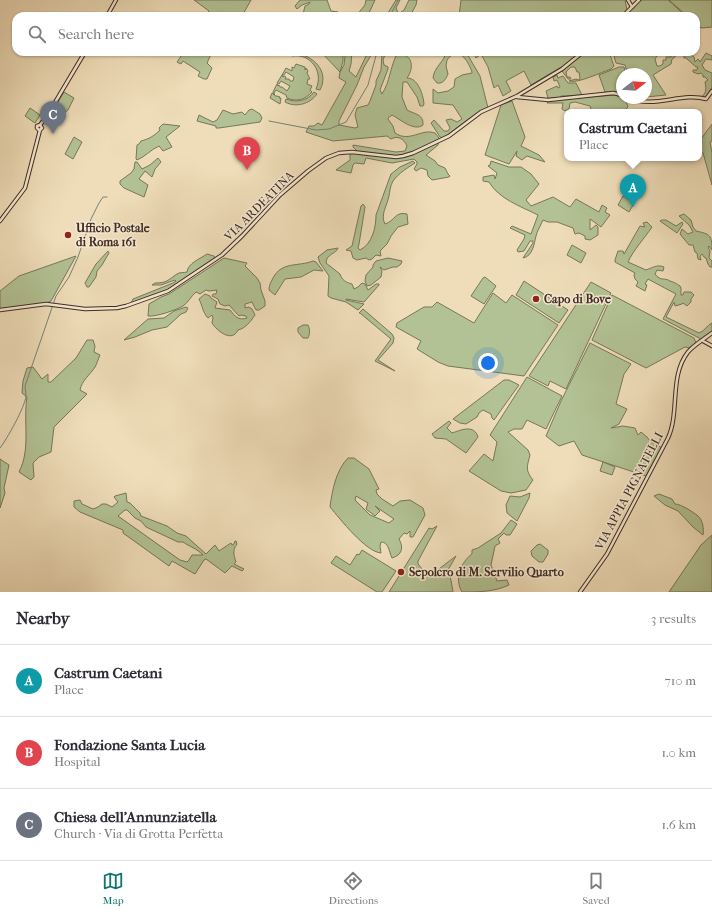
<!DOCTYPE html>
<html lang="en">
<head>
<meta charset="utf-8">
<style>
	:root { --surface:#fff; --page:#f2f2f3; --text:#2b2b33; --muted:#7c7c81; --line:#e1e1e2; --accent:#0f766e }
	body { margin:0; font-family:"IM FELL French Canon",serif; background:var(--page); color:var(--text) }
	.compass { position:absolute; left:616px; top:68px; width:36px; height:36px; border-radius:50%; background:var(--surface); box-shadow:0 1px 3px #0004; rotate:73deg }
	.you { position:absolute; left:488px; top:363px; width:14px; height:14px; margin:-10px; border:3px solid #fff; border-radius:50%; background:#1a73e8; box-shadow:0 0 0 6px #1a73e833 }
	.badge { display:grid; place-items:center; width:26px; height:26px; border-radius:50%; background:var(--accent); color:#fff; font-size:13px; font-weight:700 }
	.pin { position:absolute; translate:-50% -33px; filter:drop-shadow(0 1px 2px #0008) }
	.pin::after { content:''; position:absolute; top:21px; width:14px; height:12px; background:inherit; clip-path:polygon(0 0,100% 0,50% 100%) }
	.popup { position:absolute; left:564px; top:109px; width:138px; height:52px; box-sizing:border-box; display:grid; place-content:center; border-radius:8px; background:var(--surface); filter:drop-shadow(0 1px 3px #0005); font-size:13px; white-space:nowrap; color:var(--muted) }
	.popup b { font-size:15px; color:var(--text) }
	.popup::after { content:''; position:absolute; left:50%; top:100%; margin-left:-8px; border:8px solid transparent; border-top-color:var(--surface) }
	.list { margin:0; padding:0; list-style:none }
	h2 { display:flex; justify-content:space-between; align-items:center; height:52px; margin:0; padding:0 16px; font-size:17px }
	h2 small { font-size:13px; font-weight:400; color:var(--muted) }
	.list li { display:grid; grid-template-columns:26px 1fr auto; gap:12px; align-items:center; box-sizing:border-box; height:72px; padding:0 16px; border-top:1px solid var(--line) }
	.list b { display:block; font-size:15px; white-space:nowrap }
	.list p { margin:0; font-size:13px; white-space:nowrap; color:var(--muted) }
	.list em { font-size:13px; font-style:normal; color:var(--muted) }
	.icon { flex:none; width:22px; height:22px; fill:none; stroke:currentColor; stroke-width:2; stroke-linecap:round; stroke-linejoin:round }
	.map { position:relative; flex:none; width:712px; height:592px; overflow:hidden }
	.search { position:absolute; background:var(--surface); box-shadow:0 1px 3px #0004; left:12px; right:12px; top:12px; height:44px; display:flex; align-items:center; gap:10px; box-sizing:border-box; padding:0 14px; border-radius:12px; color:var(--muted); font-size:15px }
	.sheet { height:268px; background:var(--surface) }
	nav { display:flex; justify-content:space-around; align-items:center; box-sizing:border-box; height:56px; border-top:1px solid var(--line); background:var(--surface); font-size:11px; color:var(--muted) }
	nav a { display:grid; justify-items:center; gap:2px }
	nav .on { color:var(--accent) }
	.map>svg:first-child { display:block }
	.green { fill:#b2c294; stroke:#78765c; fill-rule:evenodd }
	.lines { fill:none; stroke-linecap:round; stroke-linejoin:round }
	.stream { stroke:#768278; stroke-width:1 }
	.secondary-casing { stroke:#3f2b23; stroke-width:4.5 }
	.secondary { stroke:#f5e9d2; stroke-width:2.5 }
	.poi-dot { fill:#8f2418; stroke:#f5e9d2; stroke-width:1.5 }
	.labels { text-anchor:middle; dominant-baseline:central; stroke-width:3; stroke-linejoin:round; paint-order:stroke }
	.street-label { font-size:12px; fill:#3f2b23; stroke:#f5e9d2 }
	.poi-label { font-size:12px; font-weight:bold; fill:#3f2b23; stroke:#f5e9d2; text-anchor:start }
</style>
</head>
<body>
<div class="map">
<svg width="712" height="592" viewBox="0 0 712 592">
	<rect width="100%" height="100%" fill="#efddb9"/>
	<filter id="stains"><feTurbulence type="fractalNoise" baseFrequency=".005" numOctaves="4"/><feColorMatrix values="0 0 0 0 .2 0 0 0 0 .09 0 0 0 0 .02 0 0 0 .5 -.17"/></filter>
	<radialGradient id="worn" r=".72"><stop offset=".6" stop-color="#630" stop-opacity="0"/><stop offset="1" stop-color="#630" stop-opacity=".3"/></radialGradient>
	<!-- green -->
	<g class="green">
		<path d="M194,0H251L242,16H206L209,11Z"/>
		<path d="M300,0H327L331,11L338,12L340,16H301L303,14L305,6L309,4L310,2L302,5L297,9L295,6Z"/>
		<path d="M366,0H375L370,11L366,16H356L365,5Z"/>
		<path d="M396,0H400L396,8L398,13H400L404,10L409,0H417L416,5L410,16H386Z"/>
		<path d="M461,0H625L627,10L621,16H459Z"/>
		<path d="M641,0H668L686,16H625Z"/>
		<path d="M669,0H712V27L702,28L696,26V16H687Z"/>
		<path d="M184,52H212L207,63L212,68L207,79H204L198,76L200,72L183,61L181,64L177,62Z"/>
		<path d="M321,52H343V61L340,72L344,65L345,56L348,54V52H352L351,64L349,71L356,77L368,52H373L364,67L357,85L339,121V125L355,128L358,127L355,115L357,108L368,105L370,101L376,85V81L381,70L382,52H386L383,60L384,65L388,67V69L380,90L382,94C390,82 390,67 397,54C412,53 415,67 407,78C418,78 423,94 424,104L423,106H420L417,97L407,82H403L402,97L407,110C414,114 424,114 423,125C414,132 400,119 392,115L388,118V119L393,126L395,133C410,143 421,128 435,133L439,138L438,145L426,155L435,161L438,165L445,168L448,174L450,176L449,177L432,180L428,176L427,170L421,168L416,171L414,169L417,164V162L414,159L392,163L366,158L364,164L355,163L353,165L351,173L336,170L350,160V153L358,152L353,147V145L396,152L405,151L407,146C404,139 398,135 391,139L387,136L333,141L306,132L309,126H314L318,123L322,125L346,82L339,78L340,72Z"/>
		<path d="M446,52H466L480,76L488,108L474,115L443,138L440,137L431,123L434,120L444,131H448L450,128L446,120L451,119L457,122L462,119L453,105L433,103V89L438,93L448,91L454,87L455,79L462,75L472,73V72C468,60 458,45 447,60L446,66L448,74C446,79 443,84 437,83L433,78C434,67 445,61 446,52Z"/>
		<path d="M473,52H581L563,66L531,85L524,71L506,81L511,91L503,96L498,85L494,88L488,67L481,54L476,58Z"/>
		<path d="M585,52H609L614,66L611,69C602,72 577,84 569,81L576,79L579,80L580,78L579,72H577L575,67H571L566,72L567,77H570L571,79H568L562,71Z"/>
		<path d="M616,52H660L655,59L657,66H660L663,64V60H666V57H671V55H673L671,52H675V57L672,59L671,64L653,75L666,95L646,97V74H628L625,65L616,63L614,56Z"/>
		<path d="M682,52H688L694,57L695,62L698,59L700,62L706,53L712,56V60L706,59L702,65L705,70L712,73V87L705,98L702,97V96C707,93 706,87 705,82L708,80L705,77H703V75L701,73L698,74L693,72V70H697L698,67H696L686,58H684V53Z"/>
		<path d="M294,53C313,55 330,71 320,90L316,89C324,72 311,53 292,56L291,54Z"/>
		<path d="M296,64L305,67V70L306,68L308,71L307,73L310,79H308L307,84L312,86L310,90L312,92C305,100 296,102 287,98L286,95L276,90L274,93L275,96H277L280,97L279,98H281L280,104L270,98L272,93L274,95L273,92L277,84L278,86L279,85L280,87H282L287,91L290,86L281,81L279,84L277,83L282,75L283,77L284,76L286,77L285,79H289L290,81H293L294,77L286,72L284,75H282L286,68L292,71V67L294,68Z"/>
		<path d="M619,67H624L626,74H622V93L617,92H605L599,75Z"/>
		<path d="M557,75L558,78L563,76L568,83H576L582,95L561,96L560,98H548L546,91L557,86L558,88L560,87L557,80L554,81L553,77Z"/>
		<path d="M64,92L74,98L68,110L64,113L55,107Z"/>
		<path d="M314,92L317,94C310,104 296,108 285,102L286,99C297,103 307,101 314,92Z"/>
		<path d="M616,95C623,97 626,99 628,107C622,116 602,112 592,112L590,106L575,102L570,103L569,109L565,111L562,109L563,103H547L549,100Z"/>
		<path d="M512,101L525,137L521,146L539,155L545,162L527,156L522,160L516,156L517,151L509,164L485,155L501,105Z"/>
		<path d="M30,108L40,115L35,123L25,116Z"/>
		<path d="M252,109L260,114L262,118L260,122L219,128H216V126L197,121L199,115L213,122L217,120L223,110L233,114L242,112L245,115L249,110Z"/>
		<path d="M163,124L180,126L166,137L172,147L163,151L159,146C150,150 145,157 137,160L136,159L137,145L139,144L141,141C149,139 154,136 160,130L159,128Z"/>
		<path d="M712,124V141L710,142L712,153V185L703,153L699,151V140L701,139Z"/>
		<path d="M74,137L82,142L73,159L65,154Z"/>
		<path d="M158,158L161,162L155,169L152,177L145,171L139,179L148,185L144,197L124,188L120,184V181L131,173L134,169L135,162H137L142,169L150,165Z"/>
		<path d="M413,161L415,163C407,168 399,173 393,181C390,186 390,191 389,196C387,206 380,215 385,224C395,221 395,211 407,214L408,224L398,227L391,236L387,244L380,251L381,256L376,255L372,259L369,260L366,258L357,260L353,258L351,251L346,250L352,246L361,206L363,204L365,207L359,244L358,248L360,250C372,244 376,228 376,215L391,174L400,167Z"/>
		<path d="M491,161L509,167H521L531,174L539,184L526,200L531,206L553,197L570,207L576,199L599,212L602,205L607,208L605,212L610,215L601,227L590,219V230L596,225L598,227V235L590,240L585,239V236L579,233L575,234L573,228L557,222H548L543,220C541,225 537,231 536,236C534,244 533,256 523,258L533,243V241H530L524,251L518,252L517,250L524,239L525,235L510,228L512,226L531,234L538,215C520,206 499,199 489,182L483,181V177L494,175L495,179L497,173L488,166L490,165Z"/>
		<path d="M623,196L635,202L629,212L618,205Z"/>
		<path d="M684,214L691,220L693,227L696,231C710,234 712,235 712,250L709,246L708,247L710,251L709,258L712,261V267H710L708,264L706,258L704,257L702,254L700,256L701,260L698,259L697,253L695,252L693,245H689L680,234L682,229L688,234L693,232L689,225L679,216Z"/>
		<path d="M662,220H666L676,226L682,222L683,224L677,233L660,221Z"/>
		<path d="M647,222L652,227C644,239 634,249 628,262L646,270C652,268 657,264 664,267L663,271L657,270L655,274C661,282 664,277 670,281C674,282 677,284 680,286L681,288V295H683L684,292H691L694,295L691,299V302L687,306L683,303L682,304L675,306L674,302L666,317L699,333C705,331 707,325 712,323V332L705,338L701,339L663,319L676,294L648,279L645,284L647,285L645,291L636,286L638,282L635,279L634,275L635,273L615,262V260L618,251H623L624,254L640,226L645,227L643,223Z"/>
		<path d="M572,245L586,253L581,263L567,255Z"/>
		<path d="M338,248C336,254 326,254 326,263L340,274C342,280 345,282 352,284L354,289L358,287L362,283L365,284L368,290L376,284H379V285L364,302L346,299V300L364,304L358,310L346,302L331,298L328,296L329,276L320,263L318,257L327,250Z"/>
		<path d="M108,251L109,253L102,265L97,271L96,277L89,287H87L85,283L96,264Z"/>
		<path d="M207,254L214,256L215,258L174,287L131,303L133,299L173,283L176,281L175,280L161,285H152L155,283C167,283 168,280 177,274C179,272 184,273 187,272C188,263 200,259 207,254Z"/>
		<path d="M76,256L51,301L46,303L0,309V291L19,276Z"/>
		<path d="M224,258L247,263L245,266L257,278L260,283L261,290L265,301V306L259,310H256L252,302L245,304V308L249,307L252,309L255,315C250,322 246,328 238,330C232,343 217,331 212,323L213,318L212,315L208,318C203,313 202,305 199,299L205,294L210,296L211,298L217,302L215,308L230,310C235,316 238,321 247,318L246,316L241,315L239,316L229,305L225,306L220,304L218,299L212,296L213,294H216L217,290L209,291L206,290L200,294L196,292C191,296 188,303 183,306C176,310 156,317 148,316L149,304L161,297L169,294Z"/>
		<path d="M388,258L402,261L401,264L397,267H393L384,270L380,267L382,271L381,277L371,285L367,286L365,281L366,275L373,267V265L376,261Z"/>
		<path d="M313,261L316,262L323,271L314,270L301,277L285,279L275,295L269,290C269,285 271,282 273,278C282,261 298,267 313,261Z"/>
		<path d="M485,277L496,286L484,304L471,296L483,278Z"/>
		<path d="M524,281L568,310L559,323L516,295Z"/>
		<path d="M591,282L611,293L566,389L550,381L548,386L529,376Z"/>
		<path d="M493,293L506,303L512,295L558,325L524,376L448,366L438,362L417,349L421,341L396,327L397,323L424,307H432L437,302L474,323Z"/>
		<path d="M612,295L694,338L696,343L689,348L685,347L646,368L592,340Z"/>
		<path d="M186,307L188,308L186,312L181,314L167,327L152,330L135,337L124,340L148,319L164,318L174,311Z"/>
		<path d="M363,309L392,334L394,338L393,343L378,360L395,371L375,361L391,339L360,313H359Z"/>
		<path d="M303,325H308C310,329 310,334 308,338H303L298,332V328Z"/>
		<path d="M87,340H93L95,346L94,352L100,355C98,359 97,364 95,367C90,375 82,380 80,390L87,394L54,427L51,452L39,457L33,463L34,477L31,480L19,472C31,449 23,422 27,397L22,393L23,381L27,368L33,367L42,379L48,374V382H51L76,358Z"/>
		<path d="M590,343L631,364L624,374L616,404L627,409L619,424L611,428L623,426L635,428L638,435L641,432L647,437L650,441L662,448L646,476L582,455L574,441L559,446L546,436L561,401Z"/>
		<path d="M527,377L562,396L546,429L527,420L522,429H514L508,432L528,450L530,455C527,467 525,470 533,480L526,490L511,493L501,491L469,471L484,454L493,461L497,442L490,435Z"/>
		<path d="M504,380H509L519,385L494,420L492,418L491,414L483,410L479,413L477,417L466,424L460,423L453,419Z"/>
		<path d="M449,421L451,423L447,428L452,433C461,430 474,424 478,437L466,453L446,439L435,438L432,434Z"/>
		<path d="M348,458H354L369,469L379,489L376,490L377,494L382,499L393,506L400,501L410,500L423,508L425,515L413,537H410V531L407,534L404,533L399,539C404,548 402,555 392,558C389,552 389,542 381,542L380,546L381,553C366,552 340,519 330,507C332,491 336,470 348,458ZM356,496L368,503L366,509L375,516L380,511L375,506L394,519L389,523L370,515L355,500Z"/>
		<path d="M0,459L9,465L4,488L5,493L0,508Z"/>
		<path d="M603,462L615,467L612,475L600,471Z"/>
		<path d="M126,493L127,502L130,503L140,513L141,516L167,526L177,533L186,536L206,554L215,545L219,551L231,543L232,545L234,544L235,541H236L237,544C232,550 234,556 236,562L234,564L244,569L242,571L232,566L225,573L206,559L204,560L195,574L172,561L169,566L123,533V530L80,512L74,507V501L80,500L82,504L93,509L98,507L102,504H106L112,507L118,502L114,497L115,496ZM125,510H127L135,518L141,521L146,527L178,542H183C190,547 196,548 203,555H192L189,560L187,562L180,560L118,516Z"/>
		<path d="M530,493L529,498L517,521L507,513L506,505L510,496L520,497Z"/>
		<path d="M659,494L672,499L675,504C681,504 693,512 698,516C703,520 704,530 703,535L693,527L678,511L665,505L654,496Z"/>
		<path d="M511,520L517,524L510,535H506L504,533L498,539L500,543L495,546L491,565L497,581L507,580L509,585C494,592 478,592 462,592C454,579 461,562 472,554V550L478,548L501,533Z"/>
		<path d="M437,526L418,561V564L427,575H431L456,556L448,570L451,580L453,592H389L429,528L432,529Z"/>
		<path d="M712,535V592H669L701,545Z"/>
		<path d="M540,544L548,550V554L543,562H539L532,556L531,551L537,545Z"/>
		<path d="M362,550L396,571L382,592H377L331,563L336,556L350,565L357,554L359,555Z"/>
	</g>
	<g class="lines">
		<!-- stream -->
		<g class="stream">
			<path d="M391,16L392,12L398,0"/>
			<path d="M269,121L316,130L329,129L346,122L368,85L377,52"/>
			<path d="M0,448C7,439 25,407 26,396C26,393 25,389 25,386L56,296L69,277L78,257L91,219L99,203L103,197H107"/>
		</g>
		<!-- secondary casing -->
		<g class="secondary-casing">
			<g id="secondary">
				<path d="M628,0L632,7"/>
				<path d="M107,16L116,0"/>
				<path d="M623,16L639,0"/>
				<path d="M517,97L548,100L613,93L622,95"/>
				<path d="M629,98C654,109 682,92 706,99L712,91"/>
				<path d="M39,130L37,128V126L40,125L47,116L85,52"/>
				<path d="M0,221L25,188L40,130L42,128L40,125"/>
				<path d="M0,310L46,304L85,309L117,308L126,306L168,291L222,255L242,236L280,195L308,171L326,158L339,153L352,152L396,157L403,156L413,153L449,136L481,112L517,96L562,69L583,52"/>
				<path d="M703,341L712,346"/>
				<path d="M580,592L607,554L668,438C680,412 669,376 688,352C694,345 704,339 712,333"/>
			</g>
		</g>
		<!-- secondary -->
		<use href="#secondary" class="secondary"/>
	</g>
	<!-- markers -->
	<g class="poi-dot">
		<circle cx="68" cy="235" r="4"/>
		<circle cx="536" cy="299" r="4"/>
		<circle cx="401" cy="572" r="4"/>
	</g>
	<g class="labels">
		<!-- street labels -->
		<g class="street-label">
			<text transform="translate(259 206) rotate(-45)">VIA ARDEATINA</text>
			<text transform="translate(629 491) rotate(-62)">VIA APPIA PIGNATELLI</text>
		</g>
		<!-- poi labels -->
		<g class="poi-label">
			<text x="76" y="228">Ufficio Postale<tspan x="76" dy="14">di Roma 161</tspan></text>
			<text x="544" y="299">Capo di Bove</text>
			<text x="409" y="572">Sepolcro di M. Servilio Quarto</text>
		</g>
	</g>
	<rect width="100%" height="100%" filter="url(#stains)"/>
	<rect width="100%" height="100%" fill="url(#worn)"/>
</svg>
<svg class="compass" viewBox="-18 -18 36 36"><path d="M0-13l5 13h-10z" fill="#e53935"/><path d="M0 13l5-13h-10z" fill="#7c7c81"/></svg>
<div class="you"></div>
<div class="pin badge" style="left:633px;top:207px;background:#0f9aa8">A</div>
<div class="popup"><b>Castrum Caetani</b>Place</div>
<div class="pin badge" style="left:247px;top:170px;background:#e0444e">B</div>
<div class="pin badge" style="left:53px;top:134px;background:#6b7280">C</div>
<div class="search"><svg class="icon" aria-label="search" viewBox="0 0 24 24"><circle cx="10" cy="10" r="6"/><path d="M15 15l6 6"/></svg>Search here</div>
</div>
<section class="sheet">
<h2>Nearby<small>3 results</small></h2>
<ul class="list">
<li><span class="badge" style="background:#0f9aa8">A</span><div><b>Castrum Caetani</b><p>Place</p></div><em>710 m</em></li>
<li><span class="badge" style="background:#e0444e">B</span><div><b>Fondazione Santa Lucia</b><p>Hospital</p></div><em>1.0 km</em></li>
<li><span class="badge" style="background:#6b7280">C</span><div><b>Chiesa dell'Annunziatella</b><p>Church · Via di Grotta Perfetta</p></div><em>1.6 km</em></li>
</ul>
</section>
<nav>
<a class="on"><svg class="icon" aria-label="map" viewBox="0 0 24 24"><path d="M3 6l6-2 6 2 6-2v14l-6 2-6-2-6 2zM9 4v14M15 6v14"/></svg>Map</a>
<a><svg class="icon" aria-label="directions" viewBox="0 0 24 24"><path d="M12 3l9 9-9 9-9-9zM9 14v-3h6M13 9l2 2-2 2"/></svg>Directions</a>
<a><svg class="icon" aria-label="saved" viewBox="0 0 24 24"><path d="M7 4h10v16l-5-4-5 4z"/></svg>Saved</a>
</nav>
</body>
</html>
